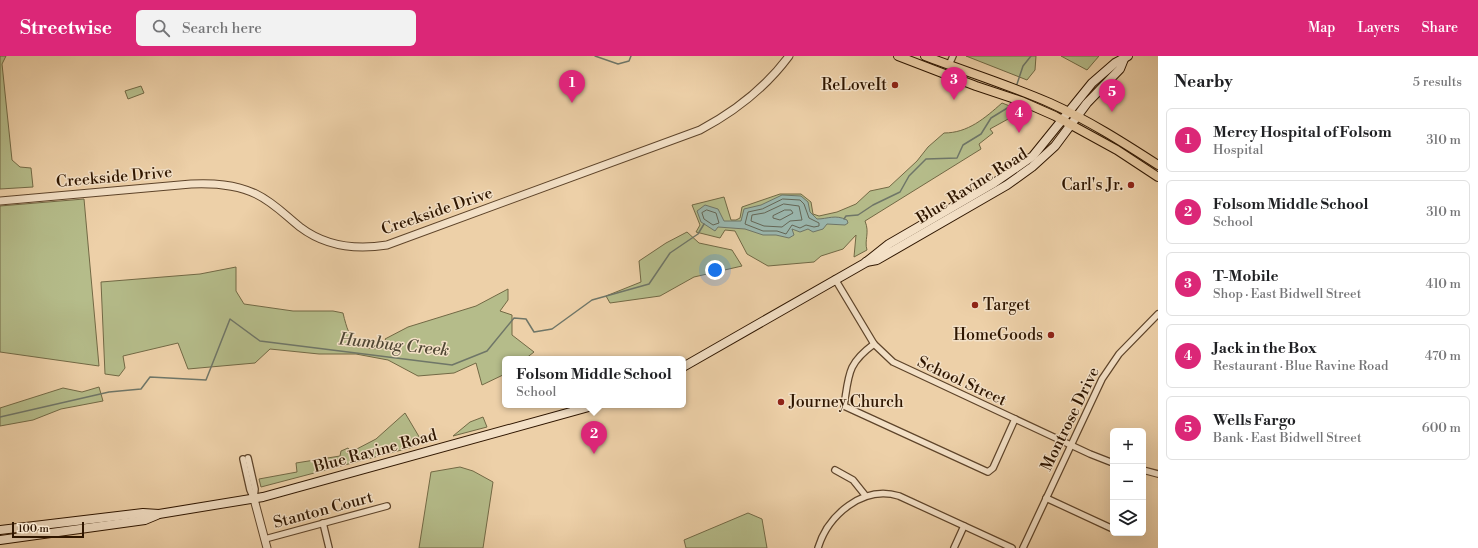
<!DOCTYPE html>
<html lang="en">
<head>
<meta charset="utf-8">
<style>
	:root { --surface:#fff; --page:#f2f2f2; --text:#202124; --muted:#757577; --line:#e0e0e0; --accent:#db2777 }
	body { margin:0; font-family:"Libre Bodoni",serif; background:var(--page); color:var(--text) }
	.controls { position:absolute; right:12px; bottom:12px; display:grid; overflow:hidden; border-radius:6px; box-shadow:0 4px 16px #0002 }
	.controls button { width:36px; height:36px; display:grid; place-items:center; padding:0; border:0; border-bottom:1px solid var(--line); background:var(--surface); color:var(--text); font:20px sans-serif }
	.scale { position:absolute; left:12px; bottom:10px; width:72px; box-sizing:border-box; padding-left:4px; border:2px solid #2f1600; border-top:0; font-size:11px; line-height:14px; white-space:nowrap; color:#2f1600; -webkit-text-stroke:3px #f3e0c6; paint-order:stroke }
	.you { position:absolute; left:715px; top:214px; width:14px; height:14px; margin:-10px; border:3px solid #fff; border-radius:50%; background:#1a73e8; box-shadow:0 0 0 6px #1a73e833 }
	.badge { display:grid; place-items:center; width:26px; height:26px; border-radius:50%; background:var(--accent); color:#fff; font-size:13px; font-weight:700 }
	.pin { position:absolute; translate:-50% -33px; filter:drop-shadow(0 1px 2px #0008) }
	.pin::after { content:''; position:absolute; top:21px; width:14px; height:12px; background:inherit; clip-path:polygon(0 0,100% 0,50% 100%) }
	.popup { position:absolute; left:502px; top:300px; width:184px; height:52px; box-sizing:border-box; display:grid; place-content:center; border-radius:6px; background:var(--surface); filter:drop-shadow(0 1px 3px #0005); font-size:13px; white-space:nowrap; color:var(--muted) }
	.popup b { font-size:15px; color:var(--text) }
	.popup::after { content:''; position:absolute; left:50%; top:100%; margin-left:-8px; border:8px solid transparent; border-top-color:var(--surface) }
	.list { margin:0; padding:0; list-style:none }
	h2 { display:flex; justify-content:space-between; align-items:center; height:52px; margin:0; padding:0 16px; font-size:17px }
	h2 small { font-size:13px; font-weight:400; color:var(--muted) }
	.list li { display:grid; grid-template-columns:26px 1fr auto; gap:12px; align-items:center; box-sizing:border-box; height:64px; margin:0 8px 8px; padding:0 8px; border:1px solid var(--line); border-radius:6px }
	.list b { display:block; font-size:15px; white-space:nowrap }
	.list p { margin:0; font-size:13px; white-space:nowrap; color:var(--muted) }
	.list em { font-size:13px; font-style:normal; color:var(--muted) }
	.icon { flex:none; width:22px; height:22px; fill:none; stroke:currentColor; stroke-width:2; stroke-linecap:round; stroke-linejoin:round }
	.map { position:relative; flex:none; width:1158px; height:492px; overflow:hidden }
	header { display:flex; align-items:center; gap:24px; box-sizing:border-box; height:56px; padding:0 20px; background:var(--accent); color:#fff }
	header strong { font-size:19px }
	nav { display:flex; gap:22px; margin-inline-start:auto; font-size:14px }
	.search { width:280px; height:36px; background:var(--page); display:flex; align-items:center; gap:10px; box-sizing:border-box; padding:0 14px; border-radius:6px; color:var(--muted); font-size:15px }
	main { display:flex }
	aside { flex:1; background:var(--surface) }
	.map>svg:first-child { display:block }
	.green { fill:#b5bc8a; stroke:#726945 }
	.water { fill:#9ab6ad; stroke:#6f7668 }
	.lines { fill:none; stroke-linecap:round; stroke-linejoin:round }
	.shore { stroke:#646656; stroke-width:1 }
	.stream { stroke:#6f7668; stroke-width:1.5 }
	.minor-casing { stroke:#5e442a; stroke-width:8 }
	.tertiary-casing { stroke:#5e442a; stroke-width:9 }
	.secondary-casing { stroke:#2f1600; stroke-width:10 }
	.primary-casing { stroke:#2f1600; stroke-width:10 }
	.minor { stroke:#f3e0c6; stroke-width:5.5 }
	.tertiary { stroke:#f3e0c6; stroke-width:7 }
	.secondary { stroke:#f3e0c6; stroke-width:8 }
	.primary { stroke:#edd0a8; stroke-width:8 }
	.poi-dot { fill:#8f2418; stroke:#f3e0c6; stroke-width:1.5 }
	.labels { text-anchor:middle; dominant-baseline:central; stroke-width:3; stroke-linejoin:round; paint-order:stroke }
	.poi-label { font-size:16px; fill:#2f1600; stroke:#f3e0c6; text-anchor:end }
	.street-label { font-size:16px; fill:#2f1600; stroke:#f3e0c6 }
	.water-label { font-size:17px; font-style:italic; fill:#4f4634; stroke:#f3e0c6 }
</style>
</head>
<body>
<header>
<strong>Streetwise</strong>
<div class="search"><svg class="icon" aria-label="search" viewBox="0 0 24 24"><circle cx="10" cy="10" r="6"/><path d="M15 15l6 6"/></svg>Search here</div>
<nav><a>Map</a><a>Layers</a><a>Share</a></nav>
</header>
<main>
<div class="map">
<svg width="1158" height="492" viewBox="0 0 1158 492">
	<rect width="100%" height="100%" fill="#edd0a8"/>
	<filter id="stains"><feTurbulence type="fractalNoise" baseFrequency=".005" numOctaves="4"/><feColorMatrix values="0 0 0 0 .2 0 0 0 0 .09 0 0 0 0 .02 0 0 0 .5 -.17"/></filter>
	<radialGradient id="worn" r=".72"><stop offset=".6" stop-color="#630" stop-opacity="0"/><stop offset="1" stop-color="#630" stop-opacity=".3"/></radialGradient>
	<!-- green -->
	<g class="green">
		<path d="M0,0H6L2,8L12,104L20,111L31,112L33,131L0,133Z"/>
		<path d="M966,0H1036L1035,14L1027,24Z"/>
		<path d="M1061,0H1099L1087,14Z"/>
		<path d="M141,30L144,37L128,43L125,35Z"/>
		<path d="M1002,47L1020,54L1019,57L990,73L993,77L979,88L981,93L865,165C870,177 864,184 867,194L854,201L856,179L843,193L821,200L814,206L768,210L747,198L735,175L725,174L720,182L696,176L700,169L692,149L724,141L731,164H736L740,162L742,151L780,138H801L811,146L813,158L819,160L837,156L856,148L870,135L889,131L917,105L928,91L944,77C968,77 985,62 1002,47Z"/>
		<path d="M84,143L99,310L0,296V150Z"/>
		<path d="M687,176L699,187L732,194L742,210L694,221L660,240L610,247L606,240L641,226L639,205L666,187Z"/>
		<path d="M236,211V235L244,248L293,255H333L343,257C350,287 357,297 390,291L385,283L408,271L476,250L508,233V244L500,255L512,259V279L534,296L525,303H505V318L482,329L476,307L454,317L418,320L388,304L356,298H319L270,293L255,307L188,313L178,287L123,300L125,312L119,320L105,318L101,226L200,218Z"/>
		<path d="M99,331L103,345L61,353L33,364L0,370V352L63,332L82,336Z"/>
		<path d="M405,357L421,384L413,391L261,431L259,423L297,416L296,407L340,400L341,395L348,392L351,396L376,383Z"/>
		<path d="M483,361L487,371L453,380L470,366Z"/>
		<path d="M460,411L473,415L493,426L483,492H419L431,416Z"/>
		<path d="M748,457L762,463L767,492H686L684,484Z"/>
	</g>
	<!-- water -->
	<path class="water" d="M782,139L801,140L808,146L810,156L817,163C828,163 835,158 847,164L848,167L845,169L827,168L823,173L813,176L808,173L800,176L792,173L794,179L789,182L776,179H763L745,173L718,171L715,175L701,166L697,155L705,149L718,153L724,165H741L744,153L761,149Z"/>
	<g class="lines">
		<!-- shore -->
		<g class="shore">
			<path d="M783,143L800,144L804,148L809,162L819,167V170L814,171L806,169L800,172L792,169L786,178L777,175H763L745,168L748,156L762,153Z"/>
			<path d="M784,148L799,150L802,164L790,165L782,171L764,170L751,165L752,159L764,157Z"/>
			<path d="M707,154L716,157L719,167L713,169L704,163L702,157Z"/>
			<path d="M785,154H791L793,157L780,164L773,162V160Z"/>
		</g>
		<!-- stream -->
		<g class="stream">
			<path d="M595,0L618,8L629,5L631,0"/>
			<path d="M1016,31L1023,10L1031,0"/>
			<path d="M844,163L846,160L858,159L873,149L900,136L909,120L926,103L957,102L963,89L981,78L991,62L1009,51L1012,44"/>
			<path d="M0,361L109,336L141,333L150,321L206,324L230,263L260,285L452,309L487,295L514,262L526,263L534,276L552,273L592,244L649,228L670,197L698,178L704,168"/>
		</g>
		<!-- minor casing -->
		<g class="minor-casing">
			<g id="minor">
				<path d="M949,9L953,0"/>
				<path d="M835,223L874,288L893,306L1090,398L1113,407"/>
				<path d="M874,288C847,308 849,318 844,350L988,416L993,412L1015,363"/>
				<path d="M248,402L255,433L254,443"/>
				<path d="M243,403L250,434L254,443"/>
				<path d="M835,414L853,424L865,439"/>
				<path d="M1143,414L1158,418"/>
				<path d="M1046,442L1113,473"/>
				<path d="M323,467L329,492"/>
				<path d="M265,483L387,450"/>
				<path d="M818,492C828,459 863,429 899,440L1012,492"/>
				<path d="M954,492L964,470"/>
				<path d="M1023,492L1102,323L1119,298L1158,258"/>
			</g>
		</g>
		<!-- tertiary casing -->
		<g class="tertiary-casing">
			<g id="tertiary">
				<path d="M0,145L191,128C213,127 235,128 256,138C273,146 285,159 300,171C325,190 356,194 387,189L700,74C734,56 766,31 789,0"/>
				<path d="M254,443L267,492"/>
			</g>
		</g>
		<!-- secondary casing -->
		<g class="secondary-casing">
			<g id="secondary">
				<path d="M866,206L877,204L1007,129L1032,111L1055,90L1087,47L1120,13L1124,3"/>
				<path d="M683,311L865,207L889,188L994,127L1033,100L1092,27L1115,7L1128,0"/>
				<path d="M0,474L143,457L159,458L263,441L596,349"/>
				<path d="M0,484L145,464L157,459"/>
			</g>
		</g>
		<!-- primary casing -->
		<g class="primary-casing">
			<g id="primary">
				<path d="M898,0L976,30L1021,45L1055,60L1117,94L1158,121"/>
				<path d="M925,0C967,16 1009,29 1050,47C1088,64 1124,87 1158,109"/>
			</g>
		</g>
		<!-- minor -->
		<use href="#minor" class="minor"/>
		<!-- tertiary -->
		<use href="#tertiary" class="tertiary"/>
		<!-- secondary -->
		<use href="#secondary" class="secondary"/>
		<!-- primary -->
		<use href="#primary" class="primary"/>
	</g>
	<!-- markers -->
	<g class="poi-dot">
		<circle cx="895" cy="29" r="4"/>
		<circle cx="1131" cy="129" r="4"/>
		<circle cx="975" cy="249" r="4"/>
		<circle cx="1051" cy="279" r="4"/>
		<circle cx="781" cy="346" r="4"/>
	</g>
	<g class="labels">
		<!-- poi labels -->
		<g class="poi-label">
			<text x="887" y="29">ReLoveIt</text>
			<text x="1123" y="129">Carl's Jr.</text>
			<text x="983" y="249" text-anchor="start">Target</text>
			<text x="1043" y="279">HomeGoods</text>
			<text x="789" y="346" text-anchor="start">Journey Church</text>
		</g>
		<!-- street labels -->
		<g class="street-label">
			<text transform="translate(114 121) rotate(-5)">Creekside Drive</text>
			<text transform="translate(972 130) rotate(-32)">Blue Ravine Road</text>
			<text transform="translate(437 155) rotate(-19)">Creekside Drive</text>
			<text transform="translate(962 325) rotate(25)">School Street</text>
			<text transform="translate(1070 363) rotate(-64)">Montrose Drive</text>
			<text transform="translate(375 395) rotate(-15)">Blue Ravine Road</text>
			<text transform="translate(323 454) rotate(-15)">Stanton Court</text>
		</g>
		<!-- water labels -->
		<g class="water-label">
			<text transform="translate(394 289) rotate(6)">Humbug Creek</text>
		</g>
	</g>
	<rect width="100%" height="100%" filter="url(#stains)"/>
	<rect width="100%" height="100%" fill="url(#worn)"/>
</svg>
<div class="controls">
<button>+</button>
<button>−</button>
<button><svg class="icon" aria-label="layers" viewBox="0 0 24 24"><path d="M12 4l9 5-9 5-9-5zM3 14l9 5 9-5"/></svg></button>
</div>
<div class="scale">100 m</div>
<div class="you"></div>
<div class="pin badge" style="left:572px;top:47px">1</div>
<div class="pin badge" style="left:594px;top:398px">2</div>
<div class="popup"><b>Folsom Middle School</b>School</div>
<div class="pin badge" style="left:954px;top:44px">3</div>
<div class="pin badge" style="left:1019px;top:77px">4</div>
<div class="pin badge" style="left:1112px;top:56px">5</div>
</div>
<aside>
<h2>Nearby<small>5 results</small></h2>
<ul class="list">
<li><span class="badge">1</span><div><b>Mercy Hospital of Folsom</b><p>Hospital</p></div><em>310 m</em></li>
<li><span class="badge">2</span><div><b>Folsom Middle School</b><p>School</p></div><em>310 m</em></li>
<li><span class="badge">3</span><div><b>T-Mobile</b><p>Shop · East Bidwell Street</p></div><em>410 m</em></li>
<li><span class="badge">4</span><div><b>Jack in the Box</b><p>Restaurant · Blue Ravine Road</p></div><em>470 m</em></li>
<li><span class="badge">5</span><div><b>Wells Fargo</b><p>Bank · East Bidwell Street</p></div><em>600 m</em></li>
</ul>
</aside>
</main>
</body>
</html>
